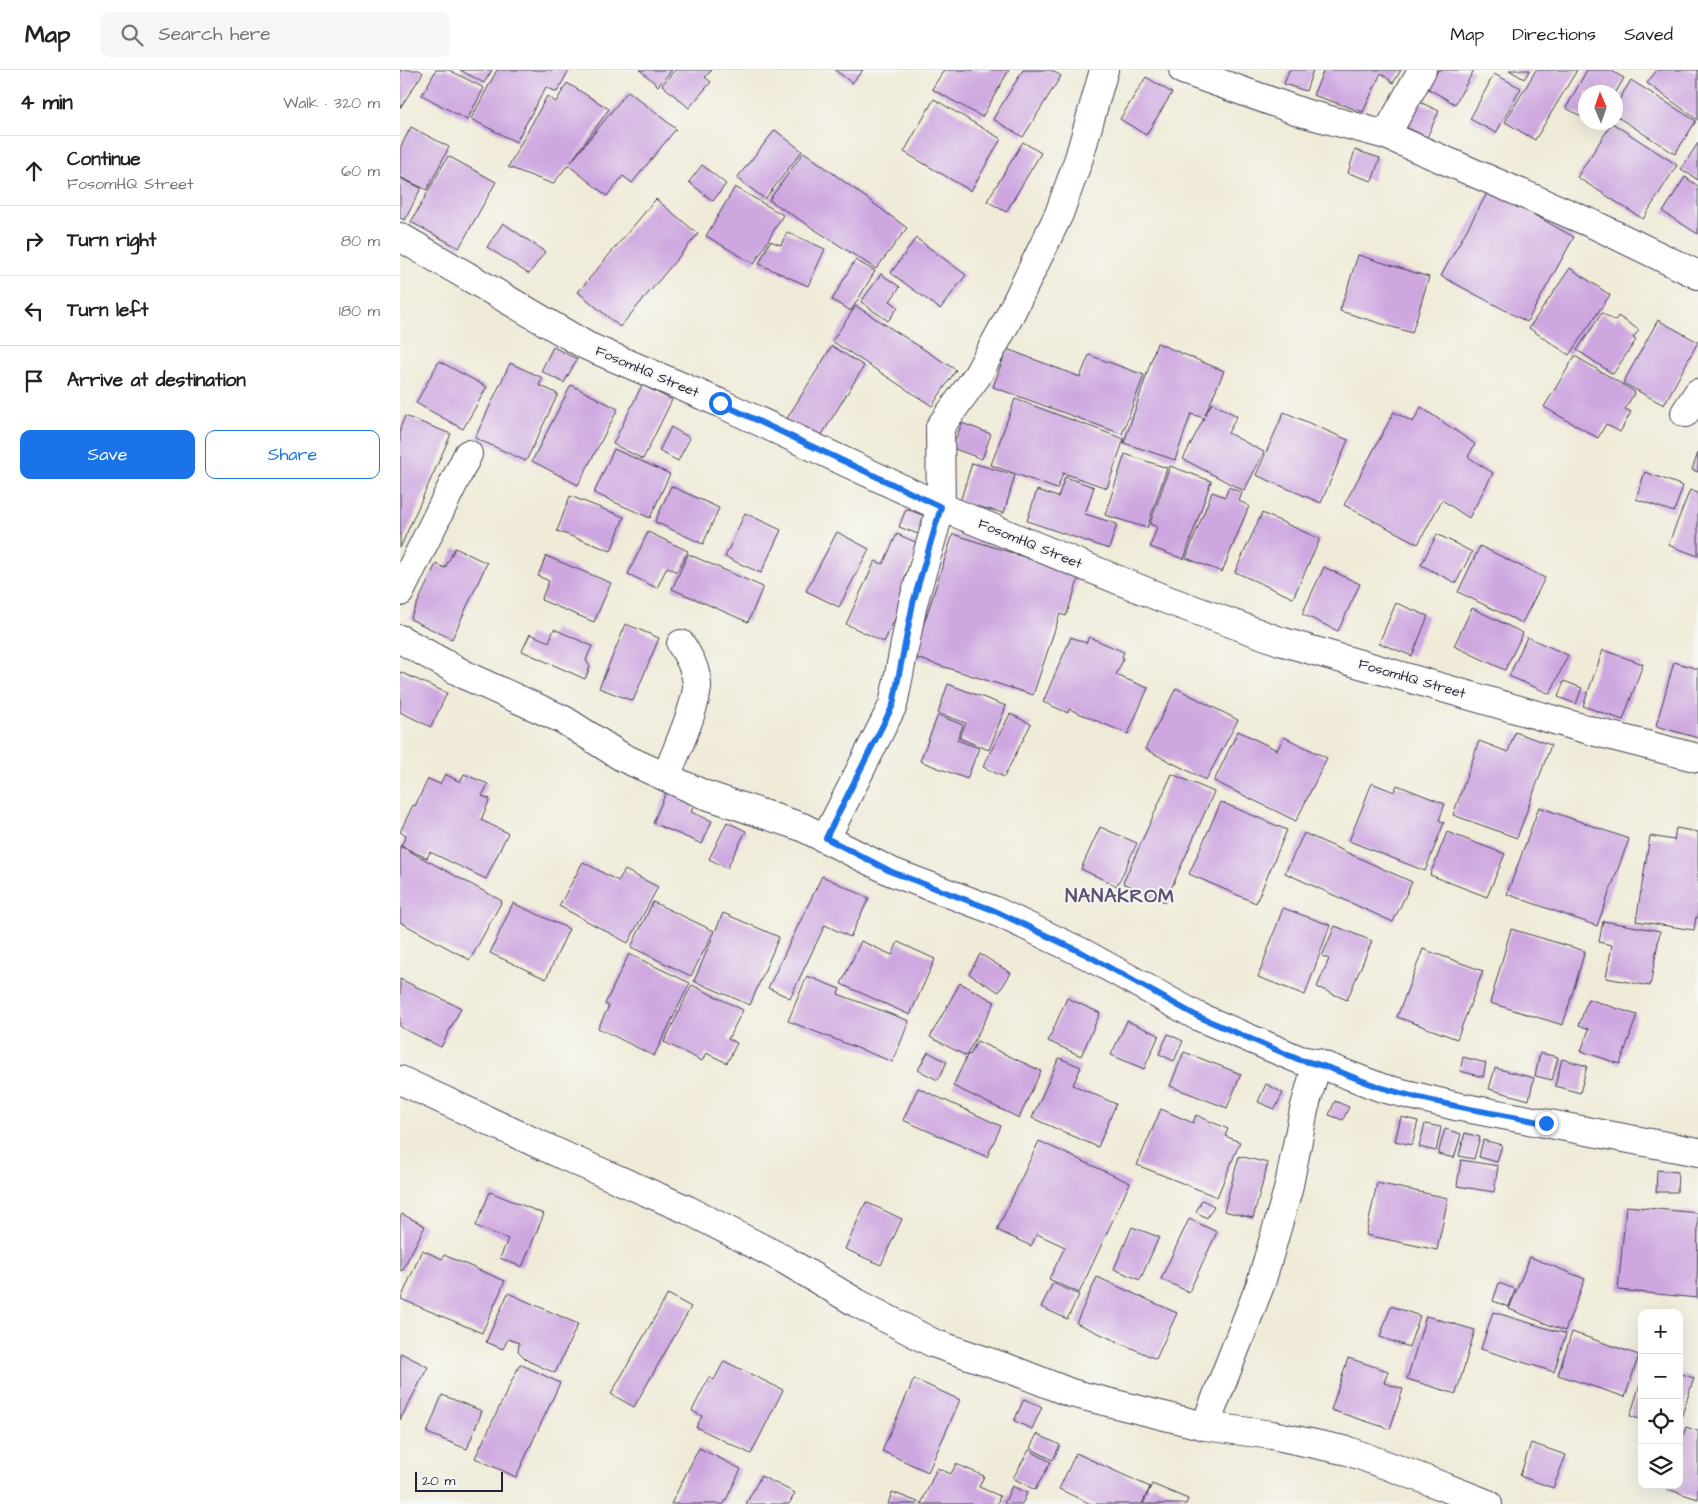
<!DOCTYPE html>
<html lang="en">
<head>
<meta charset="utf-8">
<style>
	:root { --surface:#fff; --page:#f6f6f6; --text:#202124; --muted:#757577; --line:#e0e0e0; --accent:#1a73e8 }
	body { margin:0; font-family:"Architects Daughter",sans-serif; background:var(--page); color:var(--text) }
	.controls { position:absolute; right:15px; bottom:15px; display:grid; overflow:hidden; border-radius:10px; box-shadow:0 5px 20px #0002 }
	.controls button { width:45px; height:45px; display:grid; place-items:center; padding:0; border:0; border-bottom:1px solid var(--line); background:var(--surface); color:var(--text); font:25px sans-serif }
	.compass { position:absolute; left:1178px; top:15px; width:45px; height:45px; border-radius:50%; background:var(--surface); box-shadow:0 5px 20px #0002; rotate:358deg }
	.scale { position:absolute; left:15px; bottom:12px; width:88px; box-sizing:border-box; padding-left:5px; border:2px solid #22223b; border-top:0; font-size:14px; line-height:18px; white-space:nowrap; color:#22223b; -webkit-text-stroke:4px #f6f6f2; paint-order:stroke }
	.stop { position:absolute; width:15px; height:15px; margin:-11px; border:4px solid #1a73e8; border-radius:50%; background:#fff }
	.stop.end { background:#1a73e8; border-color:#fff; box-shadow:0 1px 5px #0008 }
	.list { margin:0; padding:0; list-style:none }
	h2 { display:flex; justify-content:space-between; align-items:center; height:65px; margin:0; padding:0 20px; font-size:21px }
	h2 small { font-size:16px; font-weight:400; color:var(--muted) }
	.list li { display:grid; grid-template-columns:32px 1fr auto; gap:15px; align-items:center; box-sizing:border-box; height:70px; padding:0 20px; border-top:1px solid var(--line) }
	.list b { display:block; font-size:19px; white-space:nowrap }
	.list p { margin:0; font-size:16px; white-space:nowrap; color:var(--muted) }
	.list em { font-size:16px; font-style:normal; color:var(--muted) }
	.actions { display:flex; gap:10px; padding:15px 20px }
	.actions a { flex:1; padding:11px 0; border:1px solid var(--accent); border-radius:10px; text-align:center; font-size:18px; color:var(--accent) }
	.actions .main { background:var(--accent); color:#fff }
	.icon { flex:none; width:28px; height:28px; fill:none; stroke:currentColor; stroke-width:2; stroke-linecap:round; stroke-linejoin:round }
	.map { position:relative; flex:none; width:1298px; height:1434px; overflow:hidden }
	header { display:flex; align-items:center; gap:30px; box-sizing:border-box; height:70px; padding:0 25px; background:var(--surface); border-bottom:1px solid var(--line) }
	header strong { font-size:24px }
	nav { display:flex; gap:28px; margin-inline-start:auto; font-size:18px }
	.search { width:350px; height:45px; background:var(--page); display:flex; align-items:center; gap:12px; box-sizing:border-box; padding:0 18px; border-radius:10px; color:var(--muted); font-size:19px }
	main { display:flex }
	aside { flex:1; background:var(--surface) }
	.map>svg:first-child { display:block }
	.building { fill:#cea7e0 }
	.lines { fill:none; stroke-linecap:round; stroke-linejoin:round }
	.minor-casing { stroke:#414053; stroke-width:30 }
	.minor { stroke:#fff; stroke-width:28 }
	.route { stroke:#1a73e8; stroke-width:6 }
	.labels { text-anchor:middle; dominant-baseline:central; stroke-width:4; stroke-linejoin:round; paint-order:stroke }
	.street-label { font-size:14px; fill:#22223b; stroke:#f6f6f2 }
	.district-label { font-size:19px; font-weight:bold; letter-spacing:1px; fill:#5e5175; stroke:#f6f6f2 }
</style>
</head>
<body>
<header>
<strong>Map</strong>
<div class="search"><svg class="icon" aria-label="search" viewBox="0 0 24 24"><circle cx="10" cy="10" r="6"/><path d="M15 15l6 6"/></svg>Search here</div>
<nav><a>Map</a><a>Directions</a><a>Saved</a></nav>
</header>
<main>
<aside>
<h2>4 min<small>Walk · 320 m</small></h2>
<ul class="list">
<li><svg class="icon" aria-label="ahead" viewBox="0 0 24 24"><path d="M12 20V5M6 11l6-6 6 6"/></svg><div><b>Continue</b><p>FosomHQ Street</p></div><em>60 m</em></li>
<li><svg class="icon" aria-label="right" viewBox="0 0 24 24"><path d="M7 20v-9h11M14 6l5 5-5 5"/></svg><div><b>Turn right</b></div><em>80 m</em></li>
<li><svg class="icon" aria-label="left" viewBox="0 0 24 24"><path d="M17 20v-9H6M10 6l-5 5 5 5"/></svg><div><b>Turn left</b></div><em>180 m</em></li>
<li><svg class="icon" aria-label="arrive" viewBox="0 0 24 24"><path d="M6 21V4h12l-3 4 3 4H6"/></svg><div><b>Arrive at destination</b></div></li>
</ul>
<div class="actions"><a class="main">Save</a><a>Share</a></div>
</aside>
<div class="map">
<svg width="1298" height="1434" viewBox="0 0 1298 1434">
	<rect width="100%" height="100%" fill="#f6f6f2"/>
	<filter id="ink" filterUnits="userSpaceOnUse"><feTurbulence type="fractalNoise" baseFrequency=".02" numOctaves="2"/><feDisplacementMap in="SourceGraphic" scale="10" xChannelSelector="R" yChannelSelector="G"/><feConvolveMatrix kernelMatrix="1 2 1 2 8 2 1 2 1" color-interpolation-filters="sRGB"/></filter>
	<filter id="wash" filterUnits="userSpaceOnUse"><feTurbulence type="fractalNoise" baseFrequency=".0096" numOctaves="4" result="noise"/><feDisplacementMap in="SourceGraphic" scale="20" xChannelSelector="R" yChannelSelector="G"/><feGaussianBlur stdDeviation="1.12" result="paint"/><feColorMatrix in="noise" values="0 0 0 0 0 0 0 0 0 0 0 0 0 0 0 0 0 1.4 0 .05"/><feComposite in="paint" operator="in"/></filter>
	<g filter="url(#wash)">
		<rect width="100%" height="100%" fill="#f0ebd8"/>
		<g id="blocks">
			<!-- building -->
			<g class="building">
				<path d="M0,0H19L23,3L0,38Z"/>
				<path d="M36,0H49L84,18L67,50L22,25Z"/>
				<path d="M60,0H92L84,13Z"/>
				<path d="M97,0H169L157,22L146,17L116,72L71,49Z"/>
				<path d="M240,0H272L258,16Z"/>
				<path d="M275,0H312L305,7L311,12L289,38L262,15Z"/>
				<path d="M435,0H463L452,13Z"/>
				<path d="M544,0H609L582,47L532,19Z"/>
				<path d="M623,0H651L661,6L623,67L593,49Z"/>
				<path d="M889,0H913L906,21L884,14Z"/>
				<path d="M924,0H1001L993,13L981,3L963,42L913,25Z"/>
				<path d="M1038,0H1074L1055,34L1027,18Z"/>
				<path d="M1109,0H1130L1124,9Z"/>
				<path d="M1136,0H1177L1135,70L1105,52Z"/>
				<path d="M1187,0H1210L1224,8L1216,22H1186V49L1166,38Z"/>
				<path d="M1257,0H1298V50L1247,13Z"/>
				<path d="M1094,4L1121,18L1096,63L1070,49Z"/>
				<path d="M746,7L772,23L746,65L720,49Z"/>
				<path d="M1231,10L1296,51L1275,84L1216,46V35Z"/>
				<path d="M167,13L209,39L171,92L228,21L276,59L232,113L223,106L207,126L168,95L153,114L108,97L147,26L156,32Z"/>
				<path d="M534,29L601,69L571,121L504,82Z"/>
				<path d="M1013,29L1039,41L1027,67L1001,55Z"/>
				<path d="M1212,53L1277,95L1243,149L1177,107Z"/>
				<path d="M11,57L49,77L27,120L0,107V78Z"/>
				<path d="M375,60L402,81L365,129L337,108Z"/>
				<path d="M623,72L641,83L606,142L587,131Z"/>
				<path d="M1298,73V110L1281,99Z"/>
				<path d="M955,80L980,88L972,111L948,103Z"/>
				<path d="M404,82L507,158L476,199L369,130Z"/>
				<path d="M48,86L96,112L59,178L11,152Z"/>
				<path d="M302,95L326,114L313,131L289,112Z"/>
				<path d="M1285,107L1298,116V164L1263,142Z"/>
				<path d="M0,108L21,118L5,150L0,148Z"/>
				<path d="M335,117L383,145L354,194L306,166Z"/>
				<path d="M1089,120L1174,167L1127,252L1041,206Z"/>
				<path d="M256,129L298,164L220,257L178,222Z"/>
				<path d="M103,153L145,182L129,204L87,177Z"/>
				<path d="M387,162L425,179L408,216L359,194L370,171L381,175Z"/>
				<path d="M516,168L566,205L540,239L491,203Z"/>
				<path d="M958,185L1029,207L1012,263L940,241Z"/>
				<path d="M455,190L475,201L451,241L432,230Z"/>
				<path d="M1170,198L1210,225L1169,285L1129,258Z"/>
				<path d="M481,204L500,217L490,231L498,237L488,251L461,232Z"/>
				<path d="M456,236L556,300L532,336L432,271Z"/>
				<path d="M1202,243L1215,251L1218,246L1239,260L1233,268L1236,270L1213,304L1177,280Z"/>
				<path d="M1258,250L1298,272L1264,335L1223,313Z"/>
				<path d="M757,273L824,301L805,345L812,333L837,346L828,363L864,382L844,421L783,389L804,348L791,344L775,390L724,373Z"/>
				<path d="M432,276L464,296L418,371L386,350Z"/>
				<path d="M153,277L177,289L164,313L141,301Z"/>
				<path d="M607,279L680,307L689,285L744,305L722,364L593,317Z"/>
				<path d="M1175,286L1235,322L1225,339L1231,342L1220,362L1206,354L1198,368L1144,337Z"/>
				<path d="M39,291L87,317L63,359L16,333Z"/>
				<path d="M110,293L143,308L139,315L158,324L126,391L75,368Z"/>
				<path d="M171,315L218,339L178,415L132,391Z"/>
				<path d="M242,315L272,330L243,389L213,374Z"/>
				<path d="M615,329L724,369L707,418L663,403L657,419L591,395Z"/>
				<path d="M1021,337L1075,374L1068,387L1093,403L1069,448L1042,430L1018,474L944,435L994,342L1013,352Z"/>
				<path d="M884,342L948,370L921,433L856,405Z"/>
				<path d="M5,346L51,364L0,478V358Z"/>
				<path d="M562,353L591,364L582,389L552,378Z"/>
				<path d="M271,357L290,368L278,391L259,381Z"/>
				<path d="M214,379L270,404L250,448L194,423Z"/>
				<path d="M1298,383V402L1292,400Z"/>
				<path d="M725,384L767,398L747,458L705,445Z"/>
				<path d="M572,393L615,405L604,443L560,432Z"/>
				<path d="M770,396L811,411L784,489L750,477L757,457L750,454Z"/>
				<path d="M1245,402L1283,416L1274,442L1236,429Z"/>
				<path d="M665,407L694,417L685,444L717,454L709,479L627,451L637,420L658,427Z"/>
				<path d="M271,416L319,438L303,474L255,452Z"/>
				<path d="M829,417L842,423L839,431L849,436L822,502L786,488L812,422L825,427Z"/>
				<path d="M1290,420L1298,423V486L1268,475Z"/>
				<path d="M170,426L224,447L211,481L157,461Z"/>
				<path d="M506,439L528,447L521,465L499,457Z"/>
				<path d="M345,443L381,460L361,503L325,487Z"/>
				<path d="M862,443L920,469L893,528L835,502Z"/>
				<path d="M248,462L288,481L277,502L267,497L257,518L228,504Z"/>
				<path d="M437,462L469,479L439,537L406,521Z"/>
				<path d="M497,464L520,474L504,509L512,513L484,572L446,554L475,491L483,494Z"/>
				<path d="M553,464L680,505L666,546L660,544L633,625L513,587Z"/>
				<path d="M1037,464L1072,482L1056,513L1021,495Z"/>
				<path d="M1080,476L1145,508L1122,553L1058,522Z"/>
				<path d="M55,478L87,493L52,569L10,549L36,494L45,498Z"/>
				<path d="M288,484L363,517L348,552L272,519Z"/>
				<path d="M146,486L211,513L194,552L141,530L149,511L138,506Z"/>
				<path d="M924,497L960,514L938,561L902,544Z"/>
				<path d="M996,533L1028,546L1012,586L979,573Z"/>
				<path d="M1072,538L1123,563L1105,600L1054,576Z"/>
				<path d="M226,554L259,568L233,631L199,618Z"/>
				<path d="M154,559L192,576L186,590L190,597L185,609L122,581L130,564L149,572Z"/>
				<path d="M671,567L686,573L689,567L724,582L722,587L724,588L716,605L748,618L728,664L669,639L668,643L643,632Z"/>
				<path d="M1127,567L1168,585L1150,624L1109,606Z"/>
				<path d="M1203,580L1243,594L1223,650L1183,636Z"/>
				<path d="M1274,592L1298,599V668L1256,656Z"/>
				<path d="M0,602L47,623L31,657L0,642Z"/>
				<path d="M1164,611L1182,618L1176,634L1158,627Z"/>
				<path d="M548,614L606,636L589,680L559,668L566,653L538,643Z"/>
				<path d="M776,618L838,650L806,710L745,679Z"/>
				<path d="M610,644L631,654L604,707L583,697Z"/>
				<path d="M538,645L563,655L557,670L579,678L567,709L520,691Z"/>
				<path d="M838,661L877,680L884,667L927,688L896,751L814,711Z"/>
				<path d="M1115,662L1151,675L1117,768L1053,745L1079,671L1108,682Z"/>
				<path d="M45,704L60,712L64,704L88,714L82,726L90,729L81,750L108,763L86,809L30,782L27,788L1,776L6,766L0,762L13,735L15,736L28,709L40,714Z"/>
				<path d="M772,704L814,722L765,832L723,813Z"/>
				<path d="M972,713L994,722L997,715L1045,734L1039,750L1044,753L1025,801L949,771Z"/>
				<path d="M268,718L296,730L291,742L312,751L302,774L253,753Z"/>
				<path d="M821,732L887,760L856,833L789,804Z"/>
				<path d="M1139,737L1229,769L1197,856L1107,824Z"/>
				<path d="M327,752L346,761L327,798L309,789Z"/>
				<path d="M700,757L737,773L717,816L681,799Z"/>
				<path d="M1276,758L1298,762V848L1296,847L1294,860L1236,851L1250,766L1274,770Z"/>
				<path d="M1047,762L1105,784L1087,827L1030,805Z"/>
				<path d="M904,763L1012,812L993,852L885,803Z"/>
				<path d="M0,776L102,831L70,890L0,852Z"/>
				<path d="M183,792L218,811L225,800L258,817L228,873L159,836Z"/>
				<path d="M422,806L469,828L450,867L425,855L390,928L368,918Z"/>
				<path d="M253,832L314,861L291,906L231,877Z"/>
				<path d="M113,833L169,859L146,909L90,883Z"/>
				<path d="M883,838L930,855L905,925L858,907Z"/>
				<path d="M323,843L379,867L350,935L294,911Z"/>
				<path d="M1203,851L1260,861L1250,916L1206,908L1212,875L1199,872Z"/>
				<path d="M935,856L972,871L947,930L917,917L929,889L922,886Z"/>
				<path d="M1111,859L1185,881L1163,955L1090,933Z"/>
				<path d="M461,871L492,885L498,872L535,889L510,945L441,914Z"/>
				<path d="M1023,879L1083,901L1057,969L997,947Z"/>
				<path d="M229,884L290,913L254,986L198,958L209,936L205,934Z"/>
				<path d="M580,884L611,903L599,922L569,904Z"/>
				<path d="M407,906L440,919L438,924L509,951L493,992L388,951Z"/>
				<path d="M0,909L61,938L41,977L0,957Z"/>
				<path d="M560,913L595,932L566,986L530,967Z"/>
				<path d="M292,915L343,940L328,969L337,973L327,993L306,983L302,991L264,972Z"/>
				<path d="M667,928L700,943L681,986L648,971Z"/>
				<path d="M1188,929L1237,945L1220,994L1181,981L1189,959L1179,955Z"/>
				<path d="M727,951L759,965L744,999L711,985Z"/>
				<path d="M768,964L783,971L774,991L759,984Z"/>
				<path d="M577,971L641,1001L619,1048L553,1016L568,984L570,985Z"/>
				<path d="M528,982L547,992L538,1010L518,1000Z"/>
				<path d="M784,982L841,1004L827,1038L770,1016Z"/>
				<path d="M1140,983L1158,987L1152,1010L1135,1006Z"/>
				<path d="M1063,987L1086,993L1083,1007L1060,1001Z"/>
				<path d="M659,988L681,997L673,1015L716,1034L698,1077L632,1048Z"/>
				<path d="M1162,989L1187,996L1180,1023L1155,1016Z"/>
				<path d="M1095,998L1134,1008L1129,1030L1089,1019Z"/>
				<path d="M866,1014L883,1023L875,1039L858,1032Z"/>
				<path d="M518,1018L601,1056L587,1087L503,1050Z"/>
				<path d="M935,1031L949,1037L943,1050L929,1045Z"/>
				<path d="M761,1039L793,1053L796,1045L828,1059L825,1066L840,1072L817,1127L737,1095Z"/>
				<path d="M1001,1047L1018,1051L1012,1075L995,1071Z"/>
				<path d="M1025,1054L1041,1057L1036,1081L1019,1077Z"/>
				<path d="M1045,1059L1061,1064L1054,1088L1038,1084Z"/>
				<path d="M1065,1063L1080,1067L1074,1089L1059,1086Z"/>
				<path d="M1083,1070L1102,1075L1097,1092L1079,1087Z"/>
				<path d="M639,1071L730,1113L679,1223L649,1209L665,1177L637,1164L631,1176L597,1160Z"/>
				<path d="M839,1086L868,1093L853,1148L824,1141Z"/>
				<path d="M1061,1090L1098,1096L1094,1122L1057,1116Z"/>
				<path d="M1257,1100L1278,1102L1277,1122H1256Z"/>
				<path d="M977,1113L1048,1128L1037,1180L966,1165Z"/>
				<path d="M90,1122L144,1144L122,1197L100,1188L108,1169L76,1156Z"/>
				<path d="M802,1130L814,1136L807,1148L796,1142Z"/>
				<path d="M466,1132L502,1149L481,1195L445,1179Z"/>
				<path d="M1226,1136L1298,1143L1297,1228L1218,1220Z"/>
				<path d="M2,1144L25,1156L2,1201L0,1200V1148Z"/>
				<path d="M789,1149L817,1162L789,1222L761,1209Z"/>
				<path d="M732,1157L759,1167L740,1210L714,1199Z"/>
				<path d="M22,1180L42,1189L44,1185L105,1211L82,1263L1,1229Z"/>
				<path d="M1130,1187L1185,1209L1165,1261L1109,1239Z"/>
				<path d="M697,1207L777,1243L756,1289L676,1253Z"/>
				<path d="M653,1213L679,1225L667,1249L641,1237Z"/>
				<path d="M1099,1213L1115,1219L1109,1237L1093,1231Z"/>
				<path d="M108,1223L178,1254L155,1303L128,1291L118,1281L119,1273L108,1269L103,1279L86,1272Z"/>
				<path d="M268,1224L291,1237L234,1337L211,1324Z"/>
				<path d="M991,1236L1020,1246L1009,1277L980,1267Z"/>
				<path d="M1093,1242L1166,1264L1154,1302L1081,1279Z"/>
				<path d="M1026,1246L1075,1260L1056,1324L1007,1309Z"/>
				<path d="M1172,1262L1239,1285L1225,1327L1158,1305Z"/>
				<path d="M1,1283L28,1297L0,1350V1284Z"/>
				<path d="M948,1288L988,1301L984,1313L1003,1319L990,1359L931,1340Z"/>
				<path d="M324,1291L383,1320L351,1384L296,1357L302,1346L292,1341L309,1307L314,1310Z"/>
				<path d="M120,1294L160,1313L116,1407L75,1388Z"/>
				<path d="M1279,1303L1294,1308L1280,1351H1279Z"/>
				<path d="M514,1309L560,1330L528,1402L482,1381Z"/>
				<path d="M1241,1311L1242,1312V1350L1230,1346Z"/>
				<path d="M42,1325L82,1341L67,1379L27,1363Z"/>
				<path d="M624,1329L642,1337L632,1359L614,1351Z"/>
				<path d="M1286,1357L1298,1361V1429L1267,1419L1268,1415H1279V1378Z"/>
				<path d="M637,1364L660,1375L653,1390L630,1378Z"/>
				<path d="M1131,1373L1166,1385L1153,1418L1120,1406Z"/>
				<path d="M299,1378L341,1399L324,1434H271Z"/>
				<path d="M629,1380L651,1392L635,1420L613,1408Z"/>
				<path d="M676,1383L750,1417L742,1434H691L659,1419Z"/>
				<path d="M556,1394L584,1406L579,1417L600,1426L597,1434H521L537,1398L551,1404Z"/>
				<path d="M361,1406L395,1423L389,1434H346Z"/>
				<path d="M752,1414L788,1429L786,1434H743Z"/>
				<path d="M612,1416L627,1423L622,1434H604Z"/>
				<path d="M492,1422L518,1432L517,1434H488Z"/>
			</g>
		</g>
	</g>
	<g filter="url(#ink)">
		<use href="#blocks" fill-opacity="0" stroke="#414053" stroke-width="1"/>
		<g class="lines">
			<!-- minor casing -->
			<g class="minor-casing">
				<g id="minor">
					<path d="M783,0L904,43L986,65L1195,155L1298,205"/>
					<path d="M986,65L1022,0"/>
					<path d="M0,167L187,276L320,333L541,437L762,528L880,571L1196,662L1298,688"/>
					<path d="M1285,343L1298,323"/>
					<path d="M0,522L68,384"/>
					<path d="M0,569L69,607L164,650L222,687L303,724L402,757L492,802L593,840L685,884L797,946L900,990L917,993L982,1018L1055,1036L1298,1082"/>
					<path d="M266,707C274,686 298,634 297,614C296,599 289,587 281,574"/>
					<path d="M426,768L493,635L513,533L541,437L540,357L577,306L607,251L659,144L679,88L704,0"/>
					<path d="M0,1010L171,1089L288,1140L385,1190L457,1233L533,1273L610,1299L671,1323L805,1356L872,1365L948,1381L1024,1409L1088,1434"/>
					<path d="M805,1356L861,1213L888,1120L904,1040L917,993"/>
				</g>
			</g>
			<!-- minor -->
			<use href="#minor" class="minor"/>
		</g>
	</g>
	<g class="lines" filter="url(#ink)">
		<!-- route -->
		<path class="route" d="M320,333L541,437L513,533L493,635L426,768L492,802L593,840L685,884L797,946L900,990C929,995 954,1009 983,1018C1036,1034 1092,1043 1146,1053"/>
	</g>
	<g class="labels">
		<!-- street labels -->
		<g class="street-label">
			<text transform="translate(247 302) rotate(23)">FosomHQ Street</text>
			<text transform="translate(630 474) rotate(22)">FosomHQ Street</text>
			<text transform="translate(1012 609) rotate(16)">FosomHQ Street</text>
		</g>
		<!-- district labels -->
		<g class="district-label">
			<text x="720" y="826">NANAKROM</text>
		</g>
	</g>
</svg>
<div class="controls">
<button>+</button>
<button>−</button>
<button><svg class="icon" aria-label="locate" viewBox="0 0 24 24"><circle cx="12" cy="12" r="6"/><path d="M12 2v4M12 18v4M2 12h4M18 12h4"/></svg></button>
<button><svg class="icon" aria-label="layers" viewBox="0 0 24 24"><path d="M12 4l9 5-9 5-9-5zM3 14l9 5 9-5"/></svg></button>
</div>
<svg class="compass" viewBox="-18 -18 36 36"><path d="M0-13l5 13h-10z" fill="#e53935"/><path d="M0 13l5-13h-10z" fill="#757577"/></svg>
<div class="scale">20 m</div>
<div class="stop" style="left:320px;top:333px"></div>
<div class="stop end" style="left:1146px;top:1053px"></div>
</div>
</main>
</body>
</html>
